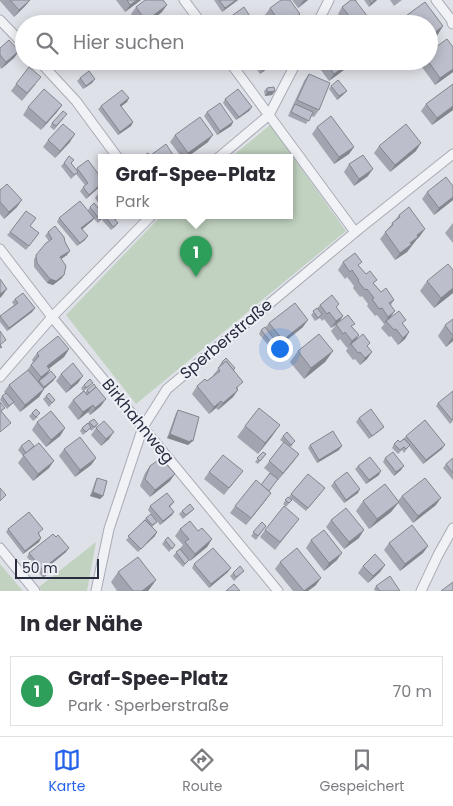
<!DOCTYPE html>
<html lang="de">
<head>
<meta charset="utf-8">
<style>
	:root { --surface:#fff; --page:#f2f2f3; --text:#2b2b33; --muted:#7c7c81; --line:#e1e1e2; --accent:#2563eb }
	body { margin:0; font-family:Poppins,sans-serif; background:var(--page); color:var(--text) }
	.scale { position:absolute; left:15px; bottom:12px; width:84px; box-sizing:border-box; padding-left:5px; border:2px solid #282c3f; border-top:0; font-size:14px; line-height:18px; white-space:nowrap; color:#282c3f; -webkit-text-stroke:4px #eef0f6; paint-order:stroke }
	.you { position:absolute; left:279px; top:348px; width:18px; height:18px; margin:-12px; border:4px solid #fff; border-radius:50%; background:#1a73e8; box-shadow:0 0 0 8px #1a73e833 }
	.badge { display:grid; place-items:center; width:32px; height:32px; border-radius:50%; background:var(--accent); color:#fff; font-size:16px; font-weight:700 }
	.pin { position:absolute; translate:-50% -41px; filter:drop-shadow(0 1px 2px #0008) }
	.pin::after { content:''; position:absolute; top:26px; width:18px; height:15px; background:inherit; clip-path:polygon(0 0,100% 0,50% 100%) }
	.popup { position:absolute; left:98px; top:154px; width:195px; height:65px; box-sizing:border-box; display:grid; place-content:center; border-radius:0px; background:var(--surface); filter:drop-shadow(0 1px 4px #0005); font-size:16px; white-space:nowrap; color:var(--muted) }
	.popup b { font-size:19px; color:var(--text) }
	.popup::after { content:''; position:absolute; left:50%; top:100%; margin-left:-10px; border:10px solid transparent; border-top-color:var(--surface) }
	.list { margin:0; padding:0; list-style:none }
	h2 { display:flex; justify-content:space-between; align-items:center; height:65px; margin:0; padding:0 20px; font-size:21px }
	h2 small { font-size:16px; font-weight:400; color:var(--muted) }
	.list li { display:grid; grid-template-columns:32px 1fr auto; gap:15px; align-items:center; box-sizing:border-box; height:70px; margin:0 10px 10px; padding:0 10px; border:1px solid var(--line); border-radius:0px }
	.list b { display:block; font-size:19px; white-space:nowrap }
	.list p { margin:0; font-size:16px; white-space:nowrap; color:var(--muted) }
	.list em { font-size:16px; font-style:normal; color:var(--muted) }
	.icon { flex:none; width:28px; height:28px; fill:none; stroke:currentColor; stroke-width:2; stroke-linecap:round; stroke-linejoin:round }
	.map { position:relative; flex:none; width:453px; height:591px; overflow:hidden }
	.search { position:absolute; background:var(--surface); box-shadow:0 2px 12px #0003; left:15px; right:15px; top:15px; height:55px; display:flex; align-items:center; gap:12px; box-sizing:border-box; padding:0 18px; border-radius:28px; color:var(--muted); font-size:19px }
	.sheet { height:145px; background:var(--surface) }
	nav { display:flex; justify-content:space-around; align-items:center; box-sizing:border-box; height:70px; border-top:1px solid var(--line); background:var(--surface); font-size:14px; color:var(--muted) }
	nav a { display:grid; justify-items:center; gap:2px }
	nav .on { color:var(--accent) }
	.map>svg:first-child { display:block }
	.green { fill:#c1d2c0 }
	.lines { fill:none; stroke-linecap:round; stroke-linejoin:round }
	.minor-casing { stroke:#a8abb5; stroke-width:11 }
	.tertiary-casing { stroke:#a8abb5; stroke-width:13 }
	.minor { stroke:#f1f2f6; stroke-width:9 }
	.tertiary { stroke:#f1f2f6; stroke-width:11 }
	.wall { fill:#a2a4af }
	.shaded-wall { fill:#84868e }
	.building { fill:#bcbfcb; stroke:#84868e }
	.labels { text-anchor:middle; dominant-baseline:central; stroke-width:4; stroke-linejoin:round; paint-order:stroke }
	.street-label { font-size:16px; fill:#282c3f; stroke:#eef0f6 }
</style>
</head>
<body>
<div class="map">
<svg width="453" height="591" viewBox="0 0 453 591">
	<rect width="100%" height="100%" fill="#dfe1e8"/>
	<!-- green -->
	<g class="green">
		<path d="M270,125L346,231L136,404L66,315L161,216H290V158H230Z"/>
		<path d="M96,542L87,591H42L39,587Z"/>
		<path d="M0,564L23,591H0Z"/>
	</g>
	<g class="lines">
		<!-- minor casing -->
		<g class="minor-casing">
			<g id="minor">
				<path d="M184,0L202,24"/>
				<path d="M436,0L453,22"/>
				<path d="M0,20L24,45"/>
				<path d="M317,24L329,0"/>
				<path d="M39,61L76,101L118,158"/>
				<path d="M229,61L355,232"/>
				<path d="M218,158L269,115L297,61"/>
				<path d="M0,249L52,317L278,591"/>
				<path d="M0,377L52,317L151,216"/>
				<path d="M0,548L35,591"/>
				<path d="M96,591L109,529L143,427L167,389L359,229L453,154"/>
				<path d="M421,591L438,555L453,528"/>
			</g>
		</g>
		<!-- tertiary casing -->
		<g class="tertiary-casing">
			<path id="tertiary" d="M453,22V23"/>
		</g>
		<!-- minor -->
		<use href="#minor" class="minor"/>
		<!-- tertiary -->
		<use href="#tertiary" class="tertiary"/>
	</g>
	<!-- wall -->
	<g class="wall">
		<path d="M0,0H30L26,5L14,17L0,1Z"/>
		<path d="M116,0H141L125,12Z"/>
		<path d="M214,0H238L222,12Z"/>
		<path d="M292,0H308L298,8Z"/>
		<path d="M351,0H357L356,1L364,24H345L338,14L342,7Z"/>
		<path d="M364,0H377L369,7Z"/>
		<path d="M390,0H402L394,6Z"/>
		<path d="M136,7L162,12L147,24H138L131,14Z"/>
		<path d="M270,8L295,21L291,24H271L265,15Z"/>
		<path d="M403,18L443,26L436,37L429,24H399Z"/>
		<path d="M226,20L255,24H224Z"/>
		<path d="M453,47V72L435,85L419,63L420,61H429Z"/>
		<path d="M0,48L19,51L14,58L1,69L0,67Z"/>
		<path d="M251,61H277L260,74Z"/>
		<path d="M316,61H356L329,81L315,62Z"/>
		<path d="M309,74L319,110L314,117L311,116L306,124L288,116L304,81Z"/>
		<path d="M80,78L95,79L92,83L83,89L77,81Z"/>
		<path d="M16,84H36L22,101L11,91Z"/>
		<path d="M453,84V110L432,125L421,111L426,104Z"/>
		<path d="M331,86L344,94L337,100L329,89Z"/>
		<path d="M267,88L275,91L272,95L265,96L264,91Z"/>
		<path d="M129,98L127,102L121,106L133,122L131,126L118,135L98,109L101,106Z"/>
		<path d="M225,99L252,107L249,111L236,120L223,103Z"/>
		<path d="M62,105L57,112L41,130L23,115L28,107Z"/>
		<path d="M207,112L233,122L231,126L217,135L204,116Z"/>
		<path d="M64,118L54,130L50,127L52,123Z"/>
		<path d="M317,127L354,147L349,154L334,164L312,134Z"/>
		<path d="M175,135L208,142L186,158H176L180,155L170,142Z"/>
		<path d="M48,140L70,142L55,158L43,147Z"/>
		<path d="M379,146L416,151L390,172L374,153Z"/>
		<path d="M64,163H71L76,170L77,168L102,179V184L86,199L80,191L85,185L76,174L71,179L61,166Z"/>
		<path d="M349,164L368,176L354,186L344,172Z"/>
		<path d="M102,189V208L95,198L100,191Z"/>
		<path d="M0,190L17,207L4,219L0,214Z"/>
		<path d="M427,192L453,200L434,215L422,199Z"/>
		<path d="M90,207L102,219L98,223L94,219L92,221L82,229L85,240L77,246L57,222L59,218L88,210Z"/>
		<path d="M399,215L420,236L417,239L407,252L395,260L380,239Z"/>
		<path d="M105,216H121L115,220L118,223L115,227L111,230L102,220Z"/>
		<path d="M453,223V243L445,233Z"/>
		<path d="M30,226L39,233L26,250L7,235L10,232Z"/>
		<path d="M48,232L65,242L67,255L61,259L62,278L53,285L47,283L34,267V259L46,243L49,241L45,236Z"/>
		<path d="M343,262L359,266L381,292L394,300L391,305V317L403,324L409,332L405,339L398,345L391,336L389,337L381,328L386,322L384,324L377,315L375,316L367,306L368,304L362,296L360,297L353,288L354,286L347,277L345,279L338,270Z"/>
		<path d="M453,270V293L434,308L420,291L427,281Z"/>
		<path d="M15,299L35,308L32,312L7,331L0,322V316L14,305L12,302Z"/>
		<path d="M320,305L336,308L343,316L338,323L352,327L359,335L355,341L368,347L372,352L367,359L360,365L355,359L353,360L346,351L349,346L347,348L340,339L338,341L331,331L336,325L331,328L324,319L322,321L320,318L315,321L311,315Z"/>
		<path d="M453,319V341L446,347L438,336L445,325Z"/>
		<path d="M269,323L303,327L278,347L277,346L273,351L259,334L261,330L265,328Z"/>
		<path d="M69,349L64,357L49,368L48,373L56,377L53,381L44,389L39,397L20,412L13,403L7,409L0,400L2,396L6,394L4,392L9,385L26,372L33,362L32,360L37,353Z"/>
		<path d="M298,351H333L325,362L304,379L290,362Z"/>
		<path d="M222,362L235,368L234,370L238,389L233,397L218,410L216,408L209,414L192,394L197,386L207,381L213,376V375L220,367L219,366Z"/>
		<path d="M61,374L78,383L66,393L56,381Z"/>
		<path d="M84,385L90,386L84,391L85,393L87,390L101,406L90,415L88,412L78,420L68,407L73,400L83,391L81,388Z"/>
		<path d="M46,396L55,400L49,407L43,399Z"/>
		<path d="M438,403L453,421L450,424L436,406Z"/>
		<path d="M178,410L190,444H189L188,445L167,438L176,413Z"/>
		<path d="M32,413L38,417L33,421L29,416Z"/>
		<path d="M359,418L384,427L381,430L369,439L356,422Z"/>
		<path d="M37,422L65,428L60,436L46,447L32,430Z"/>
		<path d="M89,422L98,424L96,427L91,431L90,429L83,435L80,431L82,428Z"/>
		<path d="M245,426L273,435L258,454L237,437Z"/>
		<path d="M96,428L109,439L101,446L91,435Z"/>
		<path d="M283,436L293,445L290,447L299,454L278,480L277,479L269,491L266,500L246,525L230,513L235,506L261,485L270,473L264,468L284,443L280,440Z"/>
		<path d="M406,436L442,449L423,464L409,446L404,453L402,450L398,454L392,448L394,444L400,442Z"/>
		<path d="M310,445L339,450L317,463L308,448Z"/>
		<path d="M21,446L49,468L33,481L18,463L23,456L18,450Z"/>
		<path d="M64,449L96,458L91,465L75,477L59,456Z"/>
		<path d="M263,452L266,454L258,464L255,462Z"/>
		<path d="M385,458L401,470L394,476L383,462Z"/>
		<path d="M453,458V480L443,468L446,464Z"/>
		<path d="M150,466L170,481L150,497L140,486L145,473Z"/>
		<path d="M358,466L379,475L366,484L355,469Z"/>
		<path d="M243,471L224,495L204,479L209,472Z"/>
		<path d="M97,478L103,496L100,499L90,496L95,482Z"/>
		<path d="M334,482L358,493L344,503L331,486Z"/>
		<path d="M322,492L306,511L289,497L291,494Z"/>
		<path d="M402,496L436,505L413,523L398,503L391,512L369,529L356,511L363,501H398Z"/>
		<path d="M288,497L292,500L286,507L283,504Z"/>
		<path d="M174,502L170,507L174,512L172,515L160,525L148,510L150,506Z"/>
		<path d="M194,509L191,512L183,519L179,514L182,511Z"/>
		<path d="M146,518L157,522L152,527L155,536L138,552L126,540Z"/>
		<path d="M299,519L275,550L260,537L265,530Z"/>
		<path d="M331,520L359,538L344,549L326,527Z"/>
		<path d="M262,522L266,526L256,540L251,536Z"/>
		<path d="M8,529L40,533L39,534L41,538L39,542L23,554L6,532Z"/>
		<path d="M180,529L198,531L212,539L207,547L190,561L189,560L183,567L173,556L183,545L175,536Z"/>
		<path d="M165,540L175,545L169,552L162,544Z"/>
		<path d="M311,540L337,560L324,571L306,548Z"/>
		<path d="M389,543L428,546L423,553L400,571L384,550Z"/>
		<path d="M66,552L51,564V571L43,578L27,557L29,553Z"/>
		<path d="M280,562L316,585L308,591H293L275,569Z"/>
		<path d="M194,564L228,572L209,588L192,568Z"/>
		<path d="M385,565L380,572L368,583L358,573L363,566Z"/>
		<path d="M244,571L234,581L230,576L233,573Z"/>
		<path d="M118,572L156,580L148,591H117L111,582Z"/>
		<path d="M376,586L400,591H375L374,589Z"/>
	</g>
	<!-- shaded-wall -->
	<g class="shaded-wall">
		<path d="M30,0L26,5L14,17L19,10Z"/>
		<path d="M137,0H141L125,12L130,5Z"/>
		<path d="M236,0H238L222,12L225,8Z"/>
		<path d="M304,0H308L298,8L303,1Z"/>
		<path d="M375,0H377L369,7L371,3Z"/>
		<path d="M167,5L162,12L147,24H144L146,21Z"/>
		<path d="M300,14L295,21L291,24H287Z"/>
		<path d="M368,17L364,24H360Z"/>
		<path d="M443,26L436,37L429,42V37Z"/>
		<path d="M19,51L14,58L1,69L6,62Z"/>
		<path d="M273,61H277L260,74L265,67Z"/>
		<path d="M352,61H356L329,81L334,74Z"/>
		<path d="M453,69V72L435,85L440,78Z"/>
		<path d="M95,79L92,83L83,89L86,86Z"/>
		<path d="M275,91L272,95L265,96L267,92Z"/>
		<path d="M347,91L344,94L337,100L339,96Z"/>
		<path d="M129,98L127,102L118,109L120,105Z"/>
		<path d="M62,105L57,112L41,130L46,123Z"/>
		<path d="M453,106V110L432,125L437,118Z"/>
		<path d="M252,107L249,111L236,120L239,117Z"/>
		<path d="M133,122L131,126L118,135L120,132Z"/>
		<path d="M233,122L231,126L217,135L220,131Z"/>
		<path d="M75,134L70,142L55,158L60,151Z"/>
		<path d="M213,135L208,142L186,158H185L188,153Z"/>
		<path d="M421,143L416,151L390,172L395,165Z"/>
		<path d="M354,147L349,154L334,164L339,157Z"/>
		<path d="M373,169L368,176L354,186L359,179Z"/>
		<path d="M102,183V185L86,199L89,195Z"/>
		<path d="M453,197V200L434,215L439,208Z"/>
		<path d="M22,200L17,207L4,219L9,212Z"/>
		<path d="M117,216H121L112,222Z"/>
		<path d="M94,218L92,221L79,232L81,228Z"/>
		<path d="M425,229L420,236L417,239L407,252L395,260L400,253L417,235Z"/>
		<path d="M88,236L85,240L77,246L80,243Z"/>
		<path d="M70,251L67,255L58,261L60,257Z"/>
		<path d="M64,275L62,278L53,285L47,283L50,279Z"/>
		<path d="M453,288V293L434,308L441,298Z"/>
		<path d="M7,289L2,296L0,298V294Z"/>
		<path d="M35,308L32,312L7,331L9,328Z"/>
		<path d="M395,311L390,318L384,324L388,317Z"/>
		<path d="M343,316L338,323L331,328L336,321Z"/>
		<path d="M308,320L303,327L278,347L283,340Z"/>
		<path d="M409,332L405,339L398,345L403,338Z"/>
		<path d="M359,335L354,343L351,344L347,348L352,341Z"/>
		<path d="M453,336V341L446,347Z"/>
		<path d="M69,349L64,357L42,374L47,366Z"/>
		<path d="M333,351L325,362L304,379L311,368Z"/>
		<path d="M372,352L367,359L360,365L365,358Z"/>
		<path d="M50,370L45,377L39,381L36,384L41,377Z"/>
		<path d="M83,376L78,383L66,393L71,386Z"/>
		<path d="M56,377L53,381L41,391L44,387Z"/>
		<path d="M44,389L39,397L20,412L25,405Z"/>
		<path d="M238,390L233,397L218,410L223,403Z"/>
		<path d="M106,399L101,406L90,415L95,408Z"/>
		<path d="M221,401L216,408L209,414L214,407Z"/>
		<path d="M93,405L88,412L78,420L83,412Z"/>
		<path d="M280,425L273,435L258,454L265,443Z"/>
		<path d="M65,428L60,436L46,447L51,440Z"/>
		<path d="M114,432L109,439L101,446L106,439Z"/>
		<path d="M170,434L191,440L193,441L188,445L167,438Z"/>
		<path d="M445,445L442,449L423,464L426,460Z"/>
		<path d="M342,446L339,450L317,463L319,460Z"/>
		<path d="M299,454L294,461L278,480L283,473Z"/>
		<path d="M96,458L91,465L75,477L80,470Z"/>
		<path d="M54,461L49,468L33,481L38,474Z"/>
		<path d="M404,466L401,470L394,476L396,472Z"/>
		<path d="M381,471L379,475L366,484L369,480Z"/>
		<path d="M175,474L170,481L150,497L155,490Z"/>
		<path d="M360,489L358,493L344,503L346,500Z"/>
		<path d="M93,492L103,496L100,499L90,496Z"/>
		<path d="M271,493L266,500L246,525L251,518Z"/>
		<path d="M441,498L436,505L413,523L418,516Z"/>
		<path d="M399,502L391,512L369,529L377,519Z"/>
		<path d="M174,512L172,515L160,525L163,521Z"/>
		<path d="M364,530L359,538L344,549L349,542Z"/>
		<path d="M157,532L155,536L138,552L141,549Z"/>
		<path d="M41,538L39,542L23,554L25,551Z"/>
		<path d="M212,539L207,547L190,561L195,554Z"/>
		<path d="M428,546L423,553L400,571L405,564Z"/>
		<path d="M69,548L66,552L48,567L50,563Z"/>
		<path d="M342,553L337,560L324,571L329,563Z"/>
		<path d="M385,565L380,572L368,583L373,576Z"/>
		<path d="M54,568L51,571L43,578L46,574Z"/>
		<path d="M231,568L228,572L209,588L211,584Z"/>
		<path d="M321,578L316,585L308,591H304Z"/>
		<path d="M156,580L148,591H142Z"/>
	</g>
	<!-- building -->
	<g class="building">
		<path d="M10,0H30L19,10Z"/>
		<path d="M127,0H137L130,5Z"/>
		<path d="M145,0H163L167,5L146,21L136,7Z"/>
		<path d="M219,0H236L225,8Z"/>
		<path d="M281,0H290L300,14L287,24H281L270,8Z"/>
		<path d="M351,0H355L368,17L360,24H356L342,7Z"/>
		<path d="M369,0H375L371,3Z"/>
		<path d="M425,2L443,26L429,37V24H408L403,18Z"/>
		<path d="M244,7L255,24H229L226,20Z"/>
		<path d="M340,20L343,24H335Z"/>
		<path d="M447,39L453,47V69L440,78L428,61H429V52Z"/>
		<path d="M9,40L19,51L6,62L0,55V48Z"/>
		<path d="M261,61H273L265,67Z"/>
		<path d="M325,61H352L334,74Z"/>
		<path d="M29,67L41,77L27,93L16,84Z"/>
		<path d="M89,71L95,79L86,86L80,78Z"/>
		<path d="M309,74L330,83L319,110L297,100Z"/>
		<path d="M338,80L347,91L339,96L331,86Z"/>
		<path d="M453,84V106L437,118L426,104Z"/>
		<path d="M274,87L275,91L267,92V88Z"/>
		<path d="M44,89L62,105L46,123L28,107Z"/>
		<path d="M238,89L252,107L239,117L225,99Z"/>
		<path d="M122,90L129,98L120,105L133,122L120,132L101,106Z"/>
		<path d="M220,103L233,122L220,131L207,112Z"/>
		<path d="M295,104L313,112L309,121L291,112Z"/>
		<path d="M63,111L67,114L56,126L52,123Z"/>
		<path d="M331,116L354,147L339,157L317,127Z"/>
		<path d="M200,117L213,135L188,153L175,135Z"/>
		<path d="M63,124L75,134L60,151L48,140Z"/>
		<path d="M406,124L421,143L395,165L379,146Z"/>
		<path d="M166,144L175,158H147Z"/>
		<path d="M148,153L150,156L147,158H143L142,157Z"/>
		<path d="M182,153L186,158H177V157Z"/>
		<path d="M363,155L373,169L359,179L349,164Z"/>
		<path d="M69,156L74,160L71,163L78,172L74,175L64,163Z"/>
		<path d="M88,160L102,179V183L89,195L83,187L88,183L77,168Z"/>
		<path d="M446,177L453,186V197L439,208L427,192Z"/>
		<path d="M7,184L22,200L9,212L0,202V190Z"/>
		<path d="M80,201L94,218L81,228L88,236L80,243L59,218Z"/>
		<path d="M94,203L102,213V216H104L100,220L90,207Z"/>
		<path d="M409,207L425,229L417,235L418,237L410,243L412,244L400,253L385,232L393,225L392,223L400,217L399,215Z"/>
		<path d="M26,211L36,218L30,226L39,233L29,246L10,232Z"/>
		<path d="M105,216H112L118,223L113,227Z"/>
		<path d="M55,226L64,237L65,242L70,251L60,257L66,266L64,275L56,281L50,279L37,263L36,255L46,243L52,239L48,232Z"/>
		<path d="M355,253L362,262L358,265L366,274L370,271L377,280L373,283L381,292L386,288L394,300L389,303L395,311L388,317L382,308L379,309L372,299L374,298L367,289L365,290L358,281L359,280L352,270L350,272L343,262Z"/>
		<path d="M448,264L453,270V288L441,298L427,281Z"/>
		<path d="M0,279L7,289L0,294Z"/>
		<path d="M23,293L35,308L9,328L0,316L18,303L15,299Z"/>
		<path d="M332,295L339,304L336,307L343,316L336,321L329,312L327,314L320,305Z"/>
		<path d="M295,303L308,320L283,340L269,323Z"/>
		<path d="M317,308L322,314L318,318L313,311Z"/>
		<path d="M399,311L406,320L402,323L409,332L403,338L396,329L394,330L386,321Z"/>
		<path d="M348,315L355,324L351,326L359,335L352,341L345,332L343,334L336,324Z"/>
		<path d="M453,319V336L445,325Z"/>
		<path d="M265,327L278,344L275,347L261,330Z"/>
		<path d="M0,331L6,340L0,345L2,347L0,348Z"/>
		<path d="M319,334L333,351L311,368L298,351Z"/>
		<path d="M363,334L370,343L367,346L372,352L365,358L360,352L358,353L351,344Z"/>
		<path d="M58,336L69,349L47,366L50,370L41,377L31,365L39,356L37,353Z"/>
		<path d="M226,358L235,368L233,370L226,361L223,364L222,362Z"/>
		<path d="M226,361L243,382L236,388L238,390L223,403L221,401L214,407L197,386L205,379L207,381L220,371L218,368Z"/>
		<path d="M73,363L83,376L71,386L61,374Z"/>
		<path d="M28,370L44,389L25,405L9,385Z"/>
		<path d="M51,371L56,377L44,387L39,381Z"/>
		<path d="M90,379L93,383L86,388L84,385Z"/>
		<path d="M94,384L96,387L89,393L87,390Z"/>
		<path d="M96,387L106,399L95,408L93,405L83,412L73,400L84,391L87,395Z"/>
		<path d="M453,391V419L452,420L438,403Z"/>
		<path d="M6,393L14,402L9,406L2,396Z"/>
		<path d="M49,393L55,400L52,403L46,396Z"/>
		<path d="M0,402L5,408L1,411L11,423L0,432Z"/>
		<path d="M259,408L280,425L265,443L245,426Z"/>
		<path d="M36,409L40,413L36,417L32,413Z"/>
		<path d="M371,409L384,427L372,436L359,418Z"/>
		<path d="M178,410L199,417L193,441L191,440L190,442L170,434Z"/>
		<path d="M51,411L65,428L51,440L37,422Z"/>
		<path d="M94,419L98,424L94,427L89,422Z"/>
		<path d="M425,420L445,445L426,460L406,436Z"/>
		<path d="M104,421L114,432L106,439L96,428Z"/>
		<path d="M88,423L91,427L86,432L82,428Z"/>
		<path d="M333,431L342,446L319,460L310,445Z"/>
		<path d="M287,432L295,441L291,445L283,436Z"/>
		<path d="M80,437L96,458L80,470L64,449Z"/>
		<path d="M404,439L410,445L406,449L404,447L400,450L394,444L398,440L400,442Z"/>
		<path d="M29,440L34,446L26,453L21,446Z"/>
		<path d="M284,442L299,454L283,473L269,461Z"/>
		<path d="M39,443L54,461L38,474L23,455Z"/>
		<path d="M263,452L266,454L260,461L257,458Z"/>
		<path d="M393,452L404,466L396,472L385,458Z"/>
		<path d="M223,455L243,471L229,488L209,472Z"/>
		<path d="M370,457L381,471L369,480L358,466Z"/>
		<path d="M161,458L175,474L155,490L145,479L150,466Z"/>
		<path d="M453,458V473L446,464Z"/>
		<path d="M347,472L360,489L346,500L334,482Z"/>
		<path d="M270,473L278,479L269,491L261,485Z"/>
		<path d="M308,474L325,488L308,508L291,494Z"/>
		<path d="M97,478L107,481L103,496L93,492Z"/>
		<path d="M425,478L441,498L418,516L402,496Z"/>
		<path d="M256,480L271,493L251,518L235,506Z"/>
		<path d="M385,484L399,502L377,519L363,501Z"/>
		<path d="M0,488L6,495L0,501Z"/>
		<path d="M167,493L174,502L169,506L174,512L163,521L150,506Z"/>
		<path d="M288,497L292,500L289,503L285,500Z"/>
		<path d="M190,504L194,509L186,515L182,511Z"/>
		<path d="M284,506L299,519L280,542L265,530Z"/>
		<path d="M346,508L364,530L349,542L331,520Z"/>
		<path d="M29,512L43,529L38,533L41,538L25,551L8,529Z"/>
		<path d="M151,514L157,522L152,525L146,518Z"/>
		<path d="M145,520L157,532L141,549L128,536Z"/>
		<path d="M190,521L198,531L202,528L212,539L195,554L185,542L189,539L180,529Z"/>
		<path d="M262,522L266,526L258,536L253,532Z"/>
		<path d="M412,525L428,546L405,564L389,543Z"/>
		<path d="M324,530L342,553L329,563L311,540Z"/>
		<path d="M53,534L56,537L58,535L69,548L50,563L54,568L46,574L29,553Z"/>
		<path d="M168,537L175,545L172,549L165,540Z"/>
		<path d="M213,548L231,568L211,584L194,564Z"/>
		<path d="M297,548L321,578L304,591L280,562Z"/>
		<path d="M180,549L189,560L185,564L176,552Z"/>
		<path d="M375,554L385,565L373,576L363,566Z"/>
		<path d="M138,557L156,580L142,591H133L118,572Z"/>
		<path d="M240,566L244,571L236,577L233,573Z"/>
		<path d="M390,576L400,591H380L376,586Z"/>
		<path d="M453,582V591H441Z"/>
		<path d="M234,584L240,591H226Z"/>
	</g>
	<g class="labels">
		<!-- street labels -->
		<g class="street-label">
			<text transform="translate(226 339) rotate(-40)">Sperberstraße</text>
			<text transform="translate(138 421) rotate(51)">Birkhahnweg</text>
		</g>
	</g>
</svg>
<div class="scale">50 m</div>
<div class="you"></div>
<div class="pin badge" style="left:196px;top:277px;background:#2e9e5b">1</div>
<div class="popup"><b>Graf-Spee-Platz</b>Park</div>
<div class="search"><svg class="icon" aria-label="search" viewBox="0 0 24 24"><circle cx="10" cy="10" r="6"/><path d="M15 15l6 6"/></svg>Hier suchen</div>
</div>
<section class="sheet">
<h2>In der Nähe<small></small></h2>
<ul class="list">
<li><span class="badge" style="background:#2e9e5b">1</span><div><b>Graf-Spee-Platz</b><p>Park · Sperberstraße</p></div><em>70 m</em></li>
</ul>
</section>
<nav>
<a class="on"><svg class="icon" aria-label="map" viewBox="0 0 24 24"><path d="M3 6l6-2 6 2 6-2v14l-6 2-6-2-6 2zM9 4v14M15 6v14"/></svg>Karte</a>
<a><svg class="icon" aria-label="directions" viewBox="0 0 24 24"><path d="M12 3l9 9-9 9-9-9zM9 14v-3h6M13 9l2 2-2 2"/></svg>Route</a>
<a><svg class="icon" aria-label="saved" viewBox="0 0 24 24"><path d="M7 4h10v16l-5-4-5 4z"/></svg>Gespeichert</a>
</nav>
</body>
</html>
